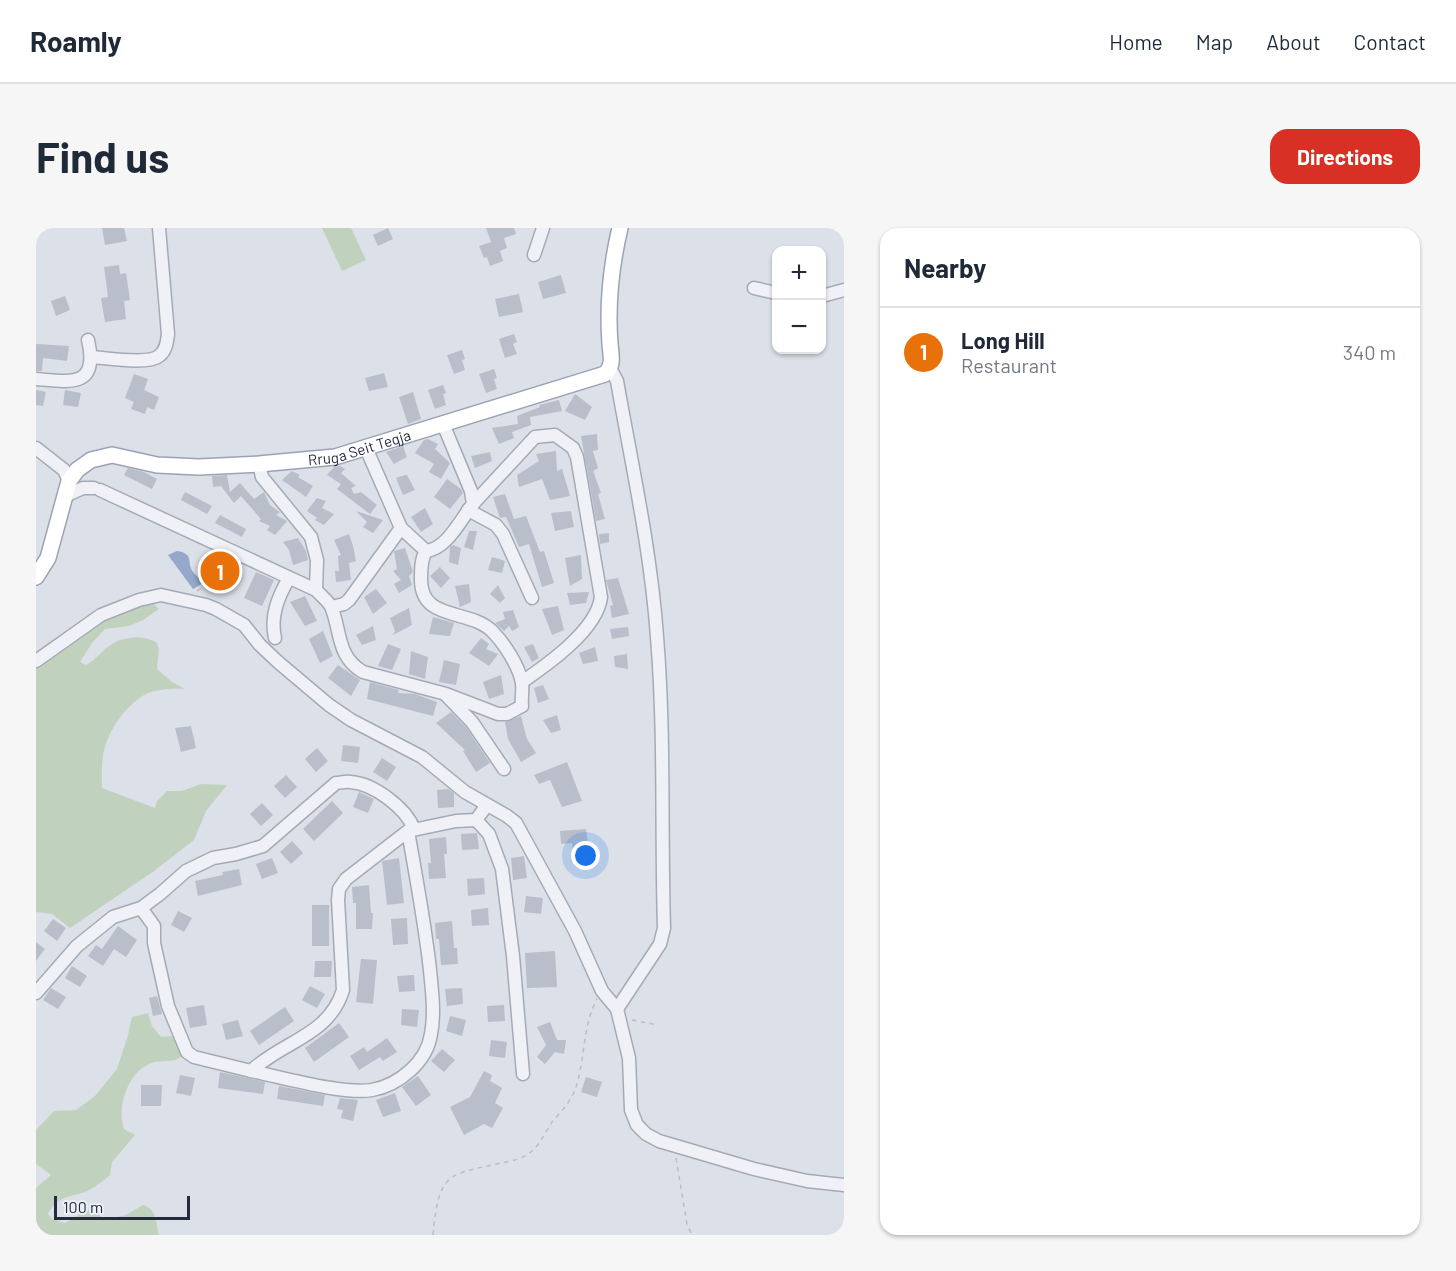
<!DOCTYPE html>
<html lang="en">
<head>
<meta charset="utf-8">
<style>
	:root { --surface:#fff; --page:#f6f6f7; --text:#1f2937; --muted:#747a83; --line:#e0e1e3; --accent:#d93025 }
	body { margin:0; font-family:Barlow,sans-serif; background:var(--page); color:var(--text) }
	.controls { position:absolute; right:18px; top:18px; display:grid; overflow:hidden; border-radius:12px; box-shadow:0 2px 4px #0004 }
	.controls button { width:54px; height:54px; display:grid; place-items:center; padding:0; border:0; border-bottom:2px solid var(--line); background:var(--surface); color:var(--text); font:30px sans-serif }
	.scale { position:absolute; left:18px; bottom:15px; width:136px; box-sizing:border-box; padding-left:6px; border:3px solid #252b3f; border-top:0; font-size:16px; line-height:21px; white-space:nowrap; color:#252b3f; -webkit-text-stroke:4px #eceff5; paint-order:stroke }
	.you { position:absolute; left:550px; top:628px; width:21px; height:21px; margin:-15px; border:4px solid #fff; border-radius:50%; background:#1a73e8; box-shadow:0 0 0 9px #1a73e833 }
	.badge { display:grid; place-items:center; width:39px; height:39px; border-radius:50%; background:var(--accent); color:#fff; font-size:20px; font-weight:700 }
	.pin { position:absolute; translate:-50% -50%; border:3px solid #fff; box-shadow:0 2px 6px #0006 }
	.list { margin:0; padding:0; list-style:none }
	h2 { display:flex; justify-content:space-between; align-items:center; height:78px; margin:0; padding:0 24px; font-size:26px }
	h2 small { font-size:20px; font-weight:400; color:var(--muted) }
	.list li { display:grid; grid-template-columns:39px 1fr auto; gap:18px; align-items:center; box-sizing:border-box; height:90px; padding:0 24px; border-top:2px solid var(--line) }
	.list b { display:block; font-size:22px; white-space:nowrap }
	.list p { margin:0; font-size:20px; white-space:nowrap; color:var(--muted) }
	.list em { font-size:20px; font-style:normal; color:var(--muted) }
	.map { position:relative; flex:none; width:808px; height:1007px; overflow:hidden; border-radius:18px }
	header { display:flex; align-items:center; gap:36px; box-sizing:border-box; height:84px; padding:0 30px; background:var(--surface); border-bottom:2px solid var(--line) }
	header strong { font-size:28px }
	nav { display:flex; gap:33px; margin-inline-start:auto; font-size:21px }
	.intro { display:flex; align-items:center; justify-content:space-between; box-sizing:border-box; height:144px; padding:0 36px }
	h1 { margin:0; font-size:42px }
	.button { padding:15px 27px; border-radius:18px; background:var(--accent); color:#fff; font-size:21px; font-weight:700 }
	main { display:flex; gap:36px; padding:0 36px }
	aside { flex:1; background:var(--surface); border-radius:18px; box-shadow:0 2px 4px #0004 }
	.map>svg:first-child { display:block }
	.green { fill:#c0d2bd }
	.water { fill:#94a8cb }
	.building { fill:#b9becb }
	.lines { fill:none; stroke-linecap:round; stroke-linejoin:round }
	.minor-casing { stroke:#a5aab5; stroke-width:15 }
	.major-casing { stroke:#9ba2b4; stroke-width:18 }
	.path { stroke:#babec6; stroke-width:1.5; stroke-dasharray:4.5 4.5; stroke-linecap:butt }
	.minor { stroke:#eff1f6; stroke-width:12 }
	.major { stroke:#fff; stroke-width:15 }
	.labels { text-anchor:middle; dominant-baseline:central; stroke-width:4.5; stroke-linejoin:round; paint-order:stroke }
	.street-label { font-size:15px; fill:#252b3f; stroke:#eceff5 }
</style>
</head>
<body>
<header>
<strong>Roamly</strong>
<nav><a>Home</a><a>Map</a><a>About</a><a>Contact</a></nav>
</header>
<div class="intro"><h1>Find us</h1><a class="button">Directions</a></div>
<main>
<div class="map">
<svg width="808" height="1007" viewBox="0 0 808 1007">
	<rect width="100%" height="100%" fill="#dce0e8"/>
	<!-- green -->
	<g class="green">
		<path d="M286,0H315L330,32L306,43Z"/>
		<path d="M115,374L123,381L107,392L93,398L69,401L56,415L44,434L50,437C60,432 66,422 76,416C88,408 110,407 121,415L123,422L121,441L136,454L149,461C138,460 122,461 112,465C93,474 75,498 69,519C65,531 66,547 66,560L119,580L121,573L131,563H146L165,556L191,557L170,583L158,612L118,643L34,700L16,686L0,684V439L23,420L80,385Z"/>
		<path d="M112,785L116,798L125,809L136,808L147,827C139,835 129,832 119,834C93,840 80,878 88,901L99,907L76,934L74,947C67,953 58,960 49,964C33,969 20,969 12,986L16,991L29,995C51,984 48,973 69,992L90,987L107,977C120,980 120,995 123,1007H0V960L15,947L0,936V902L18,883L40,882L59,868L81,841L92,807L96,789Z"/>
	</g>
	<!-- water -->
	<path class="water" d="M141,323C159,326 150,334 157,344C160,348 165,352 169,354L157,361L132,327Z"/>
	<!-- building -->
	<g class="building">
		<path d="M66,0H88L91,13L69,17Z"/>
		<path d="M352,0L357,11L342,18L337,7Z"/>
		<path d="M450,0H478L480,6L468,10L471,20L464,23L467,33L454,38L451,29L448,30L443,18L455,14Z"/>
		<path d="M83,37L84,46L90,45L94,72L88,73L90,91L69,94L65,70L72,69L68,39Z"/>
		<path d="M525,47L530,65L507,71L502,54Z"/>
		<path d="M483,66L487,84L463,89L459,71Z"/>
		<path d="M29,68L34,82L20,88L15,73Z"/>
		<path d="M478,106L481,114L477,116L481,126L469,130L463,111Z"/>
		<path d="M0,116L33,118L31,133L7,130L6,143H0Z"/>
		<path d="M426,122L429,131L426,132L429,142L418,146L411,127Z"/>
		<path d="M458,141L461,150L458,151L461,161L450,165L443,146Z"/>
		<path d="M348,145L352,159L333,163L329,150Z"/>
		<path d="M98,146L112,151L108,162L123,169L118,182L111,179L109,186L95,181L98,174L89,170Z"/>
		<path d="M407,157L410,165L407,166L410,177L399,181L392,162Z"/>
		<path d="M0,162L10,164L7,178L0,177Z"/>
		<path d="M29,162L45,165L42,179L27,177Z"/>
		<path d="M377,164L385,191L372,196L363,169Z"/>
		<path d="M539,166L556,179L549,192L529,183Z"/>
		<path d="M523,172L526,183L494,189L495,197L476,204L478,210L463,216L456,200L482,196L481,188L504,179L503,177Z"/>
		<path d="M561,206L562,222L557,223L562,240L557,243L565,265L562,266L569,291L560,293L545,208Z"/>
		<path d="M392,211L402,216L399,221L414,235L405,251L393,244L398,236L379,225L388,212Z"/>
		<path d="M367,218L371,229L358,236L350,224Z"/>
		<path d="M520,223L521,243L526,241L534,268L514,272L506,251L483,259L481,247L503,233L500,226Z"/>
		<path d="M454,224L456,233L439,240L435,228Z"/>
		<path d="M304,238L309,241L305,245L320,258L315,260L318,266L325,264L341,277L334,286L301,261L305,256L291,247L298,239Z"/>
		<path d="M92,240L108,244L121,251L116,261L88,247Z"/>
		<path d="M256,243L264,247L262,249L277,258L270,269L246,252Z"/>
		<path d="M191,247L194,264L204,255L218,271L228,264L234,277L244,284L240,287L251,293L239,307L231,302L234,298L223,293L225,291L205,268L198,275L185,258L177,259L176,248Z"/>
		<path d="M369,247H371L379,262L367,267L360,250Z"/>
		<path d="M411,251L425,261L427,265L414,281L398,269Z"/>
		<path d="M149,264L176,278L171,286L145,272Z"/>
		<path d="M469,266L478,291L490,288L504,324L508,323L518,355L506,359L493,316L483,319L470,289L464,290L457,269Z"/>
		<path d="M281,270L290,273L286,280L298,286L288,297L279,292L281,290L271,283Z"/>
		<path d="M389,280L397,296L385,304L375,289Z"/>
		<path d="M320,283L347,292L337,305L327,299L331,294Z"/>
		<path d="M535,283L538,299L519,303L515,285Z"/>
		<path d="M184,287L210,301L206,309L179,295Z"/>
		<path d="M433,303H441L437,322L428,319Z"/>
		<path d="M573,305V314L564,316L563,306Z"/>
		<path d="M313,306L317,318L320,333L313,335L315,352L300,354L299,343H303L302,328L305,327L298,312Z"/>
		<path d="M262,310L270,323L272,332L257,337L253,322L247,314Z"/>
		<path d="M417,317L425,320L422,337L413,334L414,319Z"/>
		<path d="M369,320L377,344L373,348L376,357L363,365L358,356L365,352L357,343L361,341L358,323Z"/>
		<path d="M545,327L546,351L534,358L529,330Z"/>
		<path d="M456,329L469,333L466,345L452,342Z"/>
		<path d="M176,331L198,341L192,355L170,345Z"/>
		<path d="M404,339L414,350L405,360L394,348Z"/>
		<path d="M220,344L238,352L226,378L208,370Z"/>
		<path d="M582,350L593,386L576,390L574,378L577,377L570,352Z"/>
		<path d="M433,356L435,374L424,379L419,358Z"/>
		<path d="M462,357L469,370L464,375L454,366Z"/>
		<path d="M340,361L351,375L337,386L328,369Z"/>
		<path d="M553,364L550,375L534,377L531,365Z"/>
		<path d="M269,368L281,393L269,398L254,374Z"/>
		<path d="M522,378L528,402L516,407L506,381Z"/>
		<path d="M373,380L376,397L357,407L359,403L354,390Z"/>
		<path d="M477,382L483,399L476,403L473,398L468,403L459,395L469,391L467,384Z"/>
		<path d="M397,389L418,395L414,408L393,406Z"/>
		<path d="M337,398L340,412L326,417L320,407Z"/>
		<path d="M592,399L593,408L576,411L574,401Z"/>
		<path d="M287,403L297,428L284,435L273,411Z"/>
		<path d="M445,410L453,416L450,421L462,426L453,438L433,425Z"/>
		<path d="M352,416L365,421L356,442L342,438Z"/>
		<path d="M497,416L503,430L496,434L488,419Z"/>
		<path d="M559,419L562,433L547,436L543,425Z"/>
		<path d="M375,423L392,429L389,451L373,446Z"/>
		<path d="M591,426L592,441L579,439L578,428Z"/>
		<path d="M408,432L424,436L420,457L403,454Z"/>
		<path d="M302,437L324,452L315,468L292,450Z"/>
		<path d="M465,447L468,466L453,471L447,454Z"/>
		<path d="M334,454L363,462L362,465L379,466L401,474L397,488L331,471Z"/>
		<path d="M507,457L513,471L502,475L498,460Z"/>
		<path d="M415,484L430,499L454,535L440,544L427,523L429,522L400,495Z"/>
		<path d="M521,487L525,502L515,505L507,492Z"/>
		<path d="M485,488L491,511L500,525L485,534L472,511L469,494Z"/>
		<path d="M155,498L160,520L145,524L139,500Z"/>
		<path d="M307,517L324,519L322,535L305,533Z"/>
		<path d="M281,520L292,533L280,544L269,531Z"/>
		<path d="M346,530L360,539L351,553L337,544Z"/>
		<path d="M531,534L546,573L526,579L514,552L503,556L498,547Z"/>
		<path d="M250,547L261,559L249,570L238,558Z"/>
		<path d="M412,561L418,565V579L402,580L401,562Z"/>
		<path d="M323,564L338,571L332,585L317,579Z"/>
		<path d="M296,573L307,585L278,613L267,601Z"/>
		<path d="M226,575L237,587L225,598L214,586Z"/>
		<path d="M550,601L554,630L538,632L536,615L525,616L524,603Z"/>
		<path d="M441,605L443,621L426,622L425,606Z"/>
		<path d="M410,609L411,626H408L410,650L393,651L392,635H395L393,611Z"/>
		<path d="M256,613L267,625L255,636L244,624Z"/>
		<path d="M488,628L491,650L477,652L475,630Z"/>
		<path d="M236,630L242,645L226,651L220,636Z"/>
		<path d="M363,630L368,675L351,677L346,633Z"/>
		<path d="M203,641L206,657L162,668L159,653L187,647L186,644Z"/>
		<path d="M448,650L449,666L432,668L431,651Z"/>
		<path d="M333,657L335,685H337L336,701H320V675H317L316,659Z"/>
		<path d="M490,668L507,670L505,686L488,684Z"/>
		<rect x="276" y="677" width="17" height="41"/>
		<path d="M452,680L453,697L436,698L435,682Z"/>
		<path d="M142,683L156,690L148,704L135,697Z"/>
		<path d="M371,690L372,716L357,717L355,691Z"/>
		<path d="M17,691L30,700L21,713L8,703Z"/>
		<path d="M416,693L418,720H421L422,736L405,737L403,711H400L399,695Z"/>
		<path d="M82,698L101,712L90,729L78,721L67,738L52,728L60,717L66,721Z"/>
		<path d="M0,714L9,721L0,733Z"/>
		<path d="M519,723L521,759L491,760L489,725Z"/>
		<path d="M325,731L341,732L337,776L320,774Z"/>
		<path d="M279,733H296L295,749H278Z"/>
		<path d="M36,738L51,748L44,759L29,750Z"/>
		<path d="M378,747L379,763L363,764L361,748Z"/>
		<path d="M274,758L289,766L281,780L266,772Z"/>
		<path d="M15,760L30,769L22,781L7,772Z"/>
		<path d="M426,760L427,776L411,778L409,761Z"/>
		<path d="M121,768L126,786L117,788L113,770Z"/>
		<path d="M168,777L171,797L154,800L150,780Z"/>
		<path d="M468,777L469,793L452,794L451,778Z"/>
		<path d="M249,779L258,793L223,817L214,803Z"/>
		<path d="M366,781L383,782L381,799L365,797Z"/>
		<path d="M414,788L430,792L426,808L410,803Z"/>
		<path d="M202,792L207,808L190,812L186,796Z"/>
		<path d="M514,794L521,812H530L528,826L519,824L509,836L501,829L510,817L501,799Z"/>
		<path d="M303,795L313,809L278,834L269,820Z"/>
		<path d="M351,810L361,824L347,833L344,829L323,842L314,828L328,819L331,824Z"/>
		<path d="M455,812L471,814L469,830L453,828Z"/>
		<path d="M406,821L419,832L408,844L395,833Z"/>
		<path d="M448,843L456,847L454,853L466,860L459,875L467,880L456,900L448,896L428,907L414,879L434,869Z"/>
		<path d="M184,844L229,854L227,866L182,860Z"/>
		<path d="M144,847L159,850L155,868L140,865Z"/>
		<path d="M382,848L395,867L380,878L366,859Z"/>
		<path d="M550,849L566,854L561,869L545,864Z"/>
		<path d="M105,857H126L125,878H105Z"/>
		<path d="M243,858L289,867L287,878L241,871Z"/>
		<path d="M359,865L365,883L347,889L340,872Z"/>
		<path d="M304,870L322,872L317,893L305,890L307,882L301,881Z"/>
	</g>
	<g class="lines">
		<!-- minor casing -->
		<g class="minor-casing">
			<g id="minor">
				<path d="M498,27L507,0"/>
				<path d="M718,60L740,65"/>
				<path d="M786,68L808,62"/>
				<path d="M56,129C71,130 112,137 123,128C130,123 131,114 132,106L123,0"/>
				<path d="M574,140L581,153C596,238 615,323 621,409C629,506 625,603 628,700L624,716L581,781"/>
				<path d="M0,151C35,154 63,160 52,112"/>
				<path d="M0,220L28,242L33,253"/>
				<path d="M223,236L226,249L275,309L281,332L280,362"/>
				<path d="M64,262L280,362C285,368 294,374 296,381C305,404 301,429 327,444L410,466L462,486H471L486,478C485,470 487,463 486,455C483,438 468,415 456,403C432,380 384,394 385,350C385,341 385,331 390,323L365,300"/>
				<path d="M29,268L47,260H58"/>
				<path d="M437,276L499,209L519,207L537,220L541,229L565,369C561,402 512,436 486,454"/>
				<path d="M432,282L460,297L467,306L496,370"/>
				<path d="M390,323C411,321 425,291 437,276L435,263L410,203"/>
				<path d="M296,379L308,376L313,372L365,300L330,220"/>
				<path d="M239,410C234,388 242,369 253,350"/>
				<path d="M0,433L65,387L103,372L125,367L170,377L180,381L208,397L224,417L242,434L293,477L315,492L386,529L429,564L471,588L480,595L539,703L566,763L581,781L593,830L595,882L601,897L610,906L623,913L718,941L771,953L808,957"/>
				<path d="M410,467L436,494L468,541"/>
				<path d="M440,592L453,606L466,641L477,728L487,846"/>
				<path d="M372,603C380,649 389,696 394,742C396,763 399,785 395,806C391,834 363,857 336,862C308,867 245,849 215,843C247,813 293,808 307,762L302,672L303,661L310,651L372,603L420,593L440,592L451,577"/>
				<path d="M105,680L118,698V715L132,778L151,824L158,829L215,843"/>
				<path d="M0,765L41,718L77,689L105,680L124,666L150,643L177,630L200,626L227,618L300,555C304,555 310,553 314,554C337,555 370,580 378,601"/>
			</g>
		</g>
		<!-- major casing -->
		<g class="major-casing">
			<g id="major">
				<path id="s1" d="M0,349L12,330L33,253L41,242L55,232L76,227L121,237L163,239L223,236L299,229L569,146C578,138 575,127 574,116C571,77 575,38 584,0"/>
			</g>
		</g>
		<!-- path -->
		<g class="path">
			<path d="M161,363L167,359L173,348L168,346L176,328L180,330"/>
			<path d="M596,792L622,797"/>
			<path d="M640,930L651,996L656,1007"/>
			<path d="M397,1007C403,942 412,947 470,934C480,932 491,929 498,921C506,913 510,903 516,894C526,883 537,871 541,856C549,828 547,797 561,771"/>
		</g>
		<!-- minor -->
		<use href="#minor" class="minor"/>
		<!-- major -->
		<use href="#major" class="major"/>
	</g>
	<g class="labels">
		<!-- street labels -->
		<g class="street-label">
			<text stroke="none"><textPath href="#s1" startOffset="405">Rruga Seit Teqja</textPath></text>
		</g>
	</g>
</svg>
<div class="controls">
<button>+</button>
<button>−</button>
</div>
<div class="scale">100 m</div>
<div class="you"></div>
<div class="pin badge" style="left:184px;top:343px;background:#e8710a">1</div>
</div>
<aside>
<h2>Nearby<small></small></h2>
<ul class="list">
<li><span class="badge" style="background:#e8710a">1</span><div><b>Long Hill</b><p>Restaurant</p></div><em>340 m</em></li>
</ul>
</aside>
</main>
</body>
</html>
